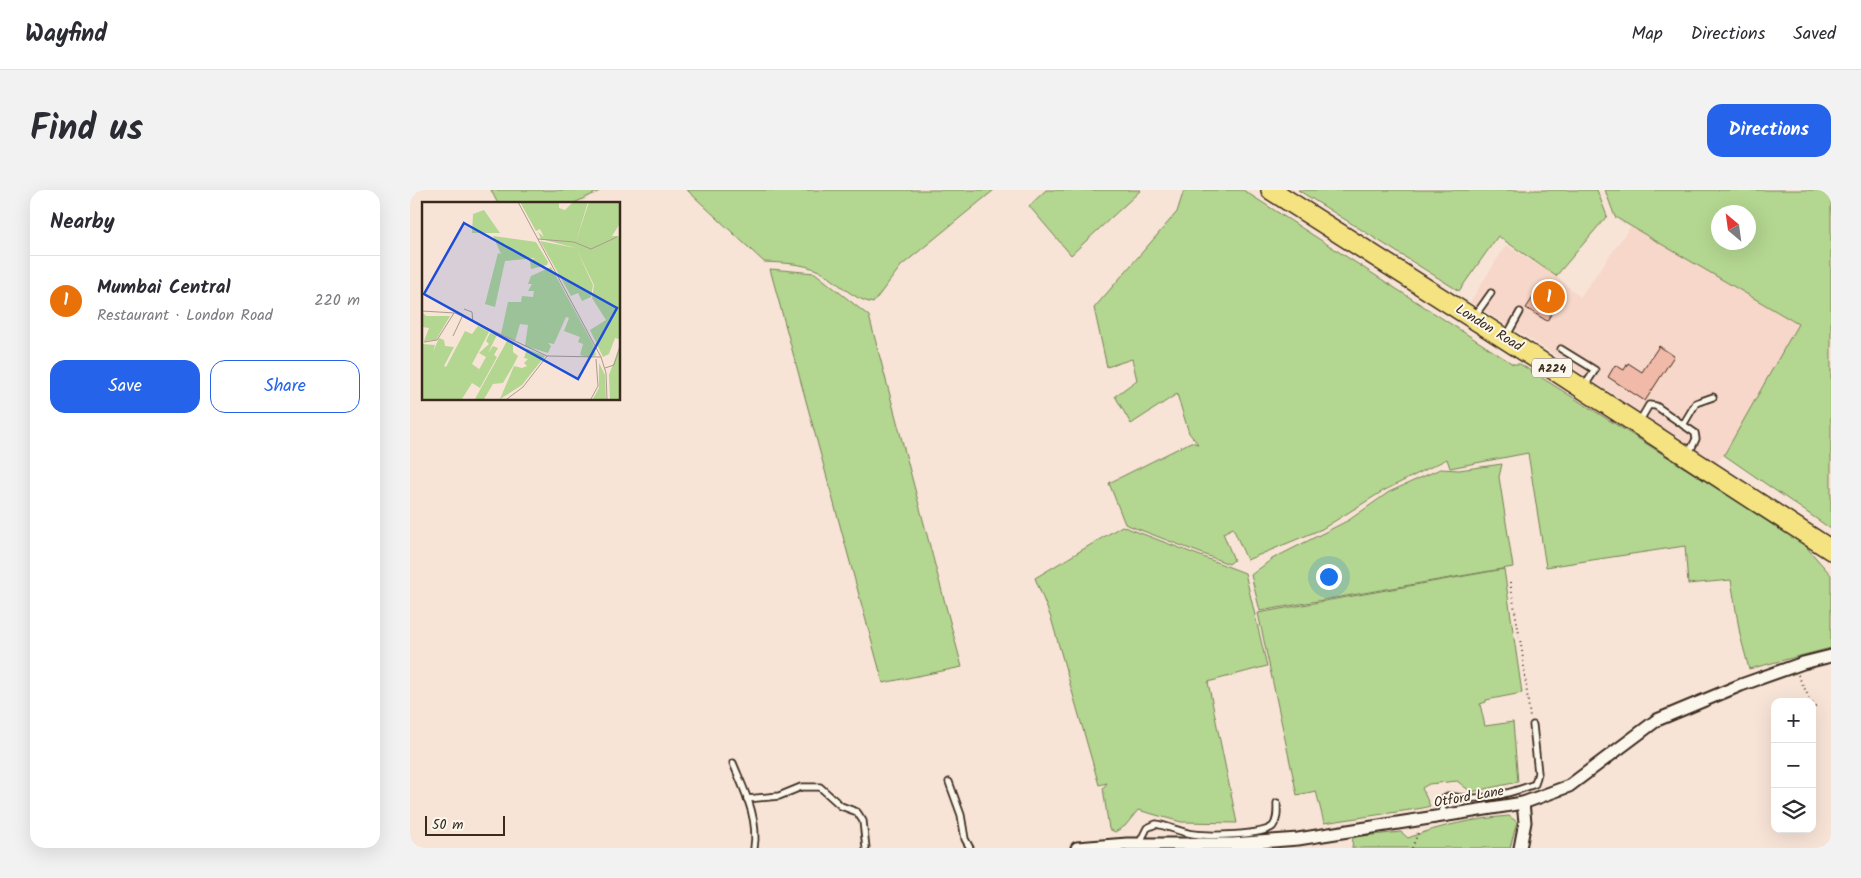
<!DOCTYPE html>
<html lang="en">
<head>
<meta charset="utf-8">
<style>
	:root { --surface:#fff; --page:#f2f2f3; --text:#2b2b33; --muted:#7c7c81; --line:#e1e1e2; --accent:#2563eb }
	body { margin:0; font-family:Kalam,sans-serif; background:var(--page); color:var(--text) }
	.controls { position:absolute; right:15px; bottom:15px; display:grid; overflow:hidden; border-radius:10px; box-shadow:0 5px 20px #0002 }
	.controls button { width:45px; height:45px; display:grid; place-items:center; padding:0; border:0; border-bottom:1px solid var(--line); background:var(--surface); color:var(--text); font:25px sans-serif }
	.compass { position:absolute; left:1301px; top:15px; width:45px; height:45px; border-radius:50%; background:var(--surface); box-shadow:0 5px 20px #0002; rotate:331deg }
	.scale { position:absolute; left:15px; bottom:12px; width:80px; box-sizing:border-box; padding-left:5px; border:2px solid #3b2a1e; border-top:0; font-size:14px; line-height:18px; white-space:nowrap; color:#3b2a1e; -webkit-text-stroke:4px #fbf7ec; paint-order:stroke }
	.you { position:absolute; left:918px; top:386px; width:18px; height:18px; margin:-12px; border:4px solid #fff; border-radius:50%; background:#1a73e8; box-shadow:0 0 0 8px #1a73e833 }
	.badge { display:grid; place-items:center; width:32px; height:32px; border-radius:50%; background:var(--accent); color:#fff; font-size:16px; font-weight:700 }
	.pin { position:absolute; translate:-50% -50%; border:2px solid #fff; box-shadow:0 1px 5px #0006 }
	.list { margin:0; padding:0; list-style:none }
	h2 { display:flex; justify-content:space-between; align-items:center; height:65px; margin:0; padding:0 20px; font-size:21px }
	h2 small { font-size:16px; font-weight:400; color:var(--muted) }
	.list li { display:grid; grid-template-columns:32px 1fr auto; gap:15px; align-items:center; box-sizing:border-box; height:90px; padding:0 20px; border-top:1px solid var(--line) }
	.list b { display:block; font-size:19px; white-space:nowrap }
	.list p { margin:0; font-size:16px; white-space:nowrap; color:var(--muted) }
	.list em { font-size:16px; font-style:normal; color:var(--muted) }
	.actions { display:flex; gap:10px; padding:15px 20px }
	.actions a { flex:1; padding:11px 0; border:1px solid var(--accent); border-radius:15px; text-align:center; font-size:18px; color:var(--accent) }
	.actions .main { background:var(--accent); color:#fff }
	.icon { flex:none; width:28px; height:28px; fill:none; stroke:currentColor; stroke-width:2; stroke-linecap:round; stroke-linejoin:round }
	.map { position:relative; flex:none; width:1421px; height:658px; overflow:hidden; border-radius:15px }
	header { display:flex; align-items:center; gap:30px; box-sizing:border-box; height:70px; padding:0 25px; background:var(--surface); border-bottom:1px solid var(--line) }
	header strong { font-size:24px }
	nav { display:flex; gap:28px; margin-inline-start:auto; font-size:18px }
	.intro { display:flex; align-items:center; justify-content:space-between; box-sizing:border-box; height:120px; padding:0 30px }
	h1 { margin:0; font-size:35px }
	.button { padding:12px 22px; border-radius:15px; background:var(--accent); color:#fff; font-size:18px; font-weight:700 }
	main { display:flex; gap:30px; padding:0 30px }
	aside { flex:1; background:var(--surface); border-radius:15px; box-shadow:0 5px 20px #0002 }
	.map>svg:first-child { display:block }
	.built { fill:#f6d7c9 }
	.green { fill:#b3d690; stroke:#778057; fill-rule:evenodd }
	.building { fill:#f1b9a7; stroke:#3b2a1e }
	.lines { fill:none; stroke-linecap:round; stroke-linejoin:round }
	.lane-casing { stroke:#3b2a1e; stroke-width:9 }
	.street-casing { stroke:#3b2a1e; stroke-width:15 }
	.primary-casing { stroke:#3b2a1e; stroke-width:22 }
	.path { stroke:#3b2a1e; stroke-width:2; stroke-dasharray:1 4; stroke-linecap:butt }
	.lane { stroke:#fbf7ec; stroke-width:5.5 }
	.street { stroke:#fbf7ec; stroke-width:11 }
	.primary { stroke:#f5e382; stroke-width:19 }
	.labels { text-anchor:middle; dominant-baseline:central; stroke-width:4; stroke-linejoin:round; paint-order:stroke }
	.shield { fill:#fbf7ec; stroke:#75685c; stroke-width:1 }
	.shield-label { font-size:12px; font-weight:bold; fill:#3b2a1e }
	.street-label { font-size:14px; fill:#3b2a1e; stroke:#fbf7ec }
	.inset-road { fill:none; stroke:#ac9a8d; stroke-width:1 }
	.view { fill:#1d4ed8; fill-opacity:0.15; stroke:#1d4ed8; stroke-width:2.5 }
	.inset-edge { fill:none; stroke:#3b2a1e; stroke-width:2.5 }
</style>
</head>
<body>
<header>
<strong>Wayfind</strong>
<nav><a>Map</a><a>Directions</a><a>Saved</a></nav>
</header>
<div class="intro"><h1>Find us</h1><a class="button">Directions</a></div>
<main>
<aside>
<h2>Nearby<small></small></h2>
<ul class="list">
<li><span class="badge" style="background:#e8710a">1</span><div><b>Mumbai Central</b><p>Restaurant · London Road</p></div><em>220 m</em></li>
</ul>
<div class="actions"><a class="main">Save</a><a>Share</a></div>
</aside>
<div class="map">
<svg width="1421" height="658" viewBox="0 0 1421 658">
	<rect width="100%" height="100%" fill="#f8e4d7"/>
	<filter id="ink" filterUnits="userSpaceOnUse"><feTurbulence type="fractalNoise" baseFrequency=".02" numOctaves="2"/><feDisplacementMap in="SourceGraphic" scale="10" xChannelSelector="R" yChannelSelector="G"/><feConvolveMatrix kernelMatrix="1 2 1 2 8 2 1 2 1" color-interpolation-filters="sRGB"/></filter>
	<g filter="url(#ink)">
		<!-- built -->
		<path class="built" d="M1221,36L1389,134L1314,265L1306,274L1139,161L1060,112L1096,55L1146,86L1170,107Z"/>
		<!-- green -->
		<g class="green">
			<path d="M81,0H192L162,14H88Z"/>
			<path d="M277,0H584L491,76L463,113C441,109 428,91 409,81C393,73 372,73 354,72Z"/>
			<path d="M636,0H731L661,65L619,16Z"/>
			<path d="M774,0H833L1103,174H1110L1392,352L1421,385V458L1339,479L1330,445L1321,390L1278,394L1275,356L1136,377L1118,263L1040,278L1037,269L973,301L912,339L837,370L823,338L813,343L824,370L819,374L715,334L699,293L781,252L788,254L779,243L767,204L721,234L705,206L727,190L722,169L697,177L684,118L767,22Z"/>
			<path d="M888,0H1187L1197,26L1146,86L1088,46L1049,101Z"/>
			<path d="M1195,0H1421V339L1314,265L1388,134L1205,27ZM1308,22H1338V52H1308Z"/>
			<path d="M360,79L405,83L459,126L552,477L473,493Z"/>
			<path d="M1092,274L1089,287L1103,377L850,421L841,385L862,369L939,330L979,302L1030,279L1049,280Z"/>
			<path d="M712,336L835,383L857,476L798,492L827,633L771,632L728,620L715,636L705,642L699,639L693,598L697,593L689,595L641,428L625,388Z"/>
			<path d="M1094,379L1112,503L1076,510V512L1070,514L1075,536L1103,532L1108,592L1061,602L1047,591L1019,594L1012,598L1020,616L1013,618L914,633L906,601L887,605L848,423Z"/>
			<path d="M1099,626L1107,632L1100,658H942L943,647L991,642L998,648C1031,635 1064,629 1099,626Z"/>
		</g>
		<!-- building -->
		<g class="building">
			<path d="M1132,94L1152,106L1137,131L1116,118Z"/>
			<path d="M1249,156L1264,166L1235,211L1198,187L1205,175L1214,180L1218,173L1232,182Z"/>
		</g>
		<g class="lines">
			<!-- lane casing -->
			<g class="lane-casing">
				<g id="lane">
					<path d="M1064,127L1081,103"/>
					<path d="M1096,147L1110,122"/>
					<path d="M1151,159L1185,180L1174,197"/>
					<path d="M1229,232L1239,215L1246,216L1285,243L1286,249L1278,265"/>
					<path d="M1273,235L1286,213L1303,207"/>
					<path d="M323,573C334,600 349,628 344,658"/>
					<path d="M539,592L551,625L555,649L560,658"/>
					<path d="M337,609L369,606L391,597H410L431,616L447,622L453,631L456,658"/>
					<path d="M1034,626L1031,611L1038,606C1068,612 1096,605 1125,594L1128,583L1123,535"/>
					<path d="M729,654L737,638L746,634C758,636 770,642 783,644C798,646 853,646 863,636C868,629 867,621 867,613"/>
				</g>
			</g>
			<!-- street casing -->
			<g class="street-casing">
				<g id="street">
					<path d="M667,658L717,654H823L888,649L1113,613L1159,596L1247,530L1331,495L1393,473L1421,466"/>
					<path d="M1110,658L1115,632L1113,613"/>
				</g>
			</g>
			<!-- primary casing -->
			<g class="primary-casing">
				<path id="primary" d="M861,0L1130,171L1421,360"/>
			</g>
			<!-- path -->
			<g class="path">
				<path d="M1100,392L1112,461L1120,528"/>
				<path d="M1388,485L1401,512"/>
				<path d="M1402,513L1409,520"/>
				<path d="M1002,658L1009,640"/>
			</g>
			<!-- lane -->
			<use href="#lane" class="lane"/>
			<!-- street -->
			<use href="#street" class="street"/>
			<!-- primary -->
			<use href="#primary" class="primary"/>
		</g>
	</g>
	<g class="labels">
		<!-- shield labels -->
		<rect class="shield" x="1122" y="168.5" width="40" height="19" rx="4"/>
		<g class="shield-label">
			<text x="1142" y="178">A224</text>
		</g>
		<!-- street labels -->
		<g class="street-label">
			<text transform="translate(1079 138) rotate(32)">London Road</text>
			<text transform="translate(1059 607) rotate(-10)">Otford Lane</text>
		</g>
	</g>
	<!-- overview -->
	<g transform="translate(12 12)">
		<rect width="198" height="198" fill="#f8e4d7"/>
		<path d="M98,0H137V6L143,8L151,0H166L154,39L167,0H197V23L190,34H197V137L193,136L187,152L181,155L168,128L184,118L170,96L172,83L154,46L119,37L116,30L122,35L118,27L114,29ZM62,8L78,31H50L51,12ZM71,34L114,40L126,60L125,63L109,67L108,59L113,56L83,59L73,105L63,102L76,51L79,52ZM118,39L154,46L171,83L169,95L160,99L156,91L149,94ZM129,65L171,142L174,153L169,156L158,153L161,142L156,140L158,135L142,129L147,116L144,115L132,142L126,141L129,144L126,151L103,144L106,123L98,122L93,139L79,132L86,100H99L100,94L111,95L112,89H106L110,82H106L109,74ZM0,110L4,114H28L14,138L2,139L7,126L0,125ZM56,124L67,130L50,162L57,167L55,171L64,155L57,151L67,142L64,139L68,131L75,133L66,151L71,144L76,146L72,153L75,155L58,186L50,181L40,197H0V142L13,143L11,150L17,136L22,138L23,144L32,145L22,164L24,165L43,129L50,132ZM85,139L91,141V150L96,154L91,164L81,181L71,182L62,197H53ZM197,146V197H188L187,173ZM105,147L123,154L100,183L78,197L92,164L100,166L105,164L102,161L106,157L102,156ZM177,161L183,173L184,197H171L177,186Z" fill="#b3d690"/>
		<path class="inset-road" d="M96,0L179,155L184,171L185,197M116,37L152,40L169,47L195,35M42,107L50,110L51,120M0,109L33,111L125,154L179,155M31,134L40,115M2,140L15,138L32,111M183,166L192,163L198,144M85,197L101,185L125,154M169,197L176,184L174,157"/>
		<path class="view" d="M42,21L195,106L156,177L2,92Z"/>
		<rect width="198" height="198" class="inset-edge"/>
	</g>
</svg>
<div class="controls">
<button>+</button>
<button>−</button>
<button><svg class="icon" aria-label="layers" viewBox="0 0 24 24"><path d="M12 4l9 5-9 5-9-5zM3 14l9 5 9-5"/></svg></button>
</div>
<svg class="compass" viewBox="-18 -18 36 36"><path d="M0-13l5 13h-10z" fill="#e53935"/><path d="M0 13l5-13h-10z" fill="#7c7c81"/></svg>
<div class="scale">50 m</div>
<div class="you"></div>
<div class="pin badge" style="left:1139px;top:107px;background:#e8710a">1</div>
</div>
</main>
</body>
</html>
